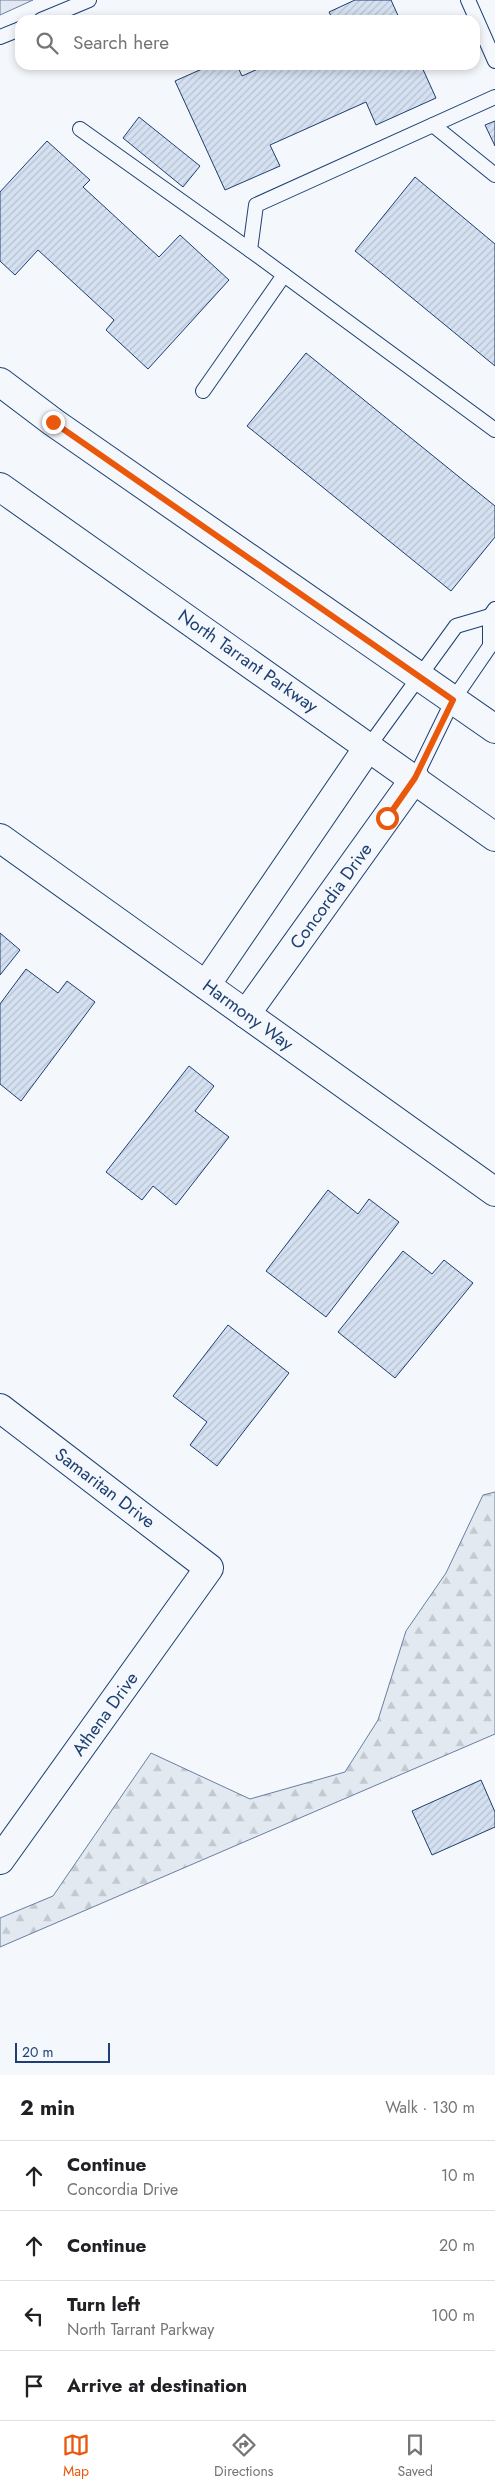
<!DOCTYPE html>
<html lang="en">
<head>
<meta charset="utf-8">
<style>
	:root { --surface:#fff; --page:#f6f6f6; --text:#202124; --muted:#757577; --line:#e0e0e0; --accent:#ea580c }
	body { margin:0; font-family:Jost,sans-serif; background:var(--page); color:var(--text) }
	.scale { position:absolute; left:15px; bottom:12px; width:95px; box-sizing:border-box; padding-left:5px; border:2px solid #1d3f73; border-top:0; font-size:14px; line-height:18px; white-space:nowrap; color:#1d3f73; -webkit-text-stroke:4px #f4f7fb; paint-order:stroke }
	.stop { position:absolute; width:15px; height:15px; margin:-11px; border:4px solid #ea580c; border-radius:50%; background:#fff }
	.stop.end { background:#ea580c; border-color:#fff; box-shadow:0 1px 5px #0008 }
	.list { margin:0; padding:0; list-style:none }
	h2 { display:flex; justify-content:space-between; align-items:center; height:65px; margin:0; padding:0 20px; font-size:21px }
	h2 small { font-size:16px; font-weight:400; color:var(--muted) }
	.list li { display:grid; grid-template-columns:32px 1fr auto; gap:15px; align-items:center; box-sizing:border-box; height:70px; padding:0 20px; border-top:1px solid var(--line) }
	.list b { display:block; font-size:19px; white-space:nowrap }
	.list p { margin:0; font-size:16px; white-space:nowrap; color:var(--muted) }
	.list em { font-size:16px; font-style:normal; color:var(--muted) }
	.icon { flex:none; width:28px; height:28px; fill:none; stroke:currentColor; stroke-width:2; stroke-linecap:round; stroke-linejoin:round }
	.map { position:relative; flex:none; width:495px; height:2075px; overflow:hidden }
	.search { position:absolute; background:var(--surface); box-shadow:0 2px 8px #0003; left:15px; right:15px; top:15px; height:55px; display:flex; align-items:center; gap:12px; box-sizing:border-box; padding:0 18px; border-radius:15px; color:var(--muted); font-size:19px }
	.sheet { height:345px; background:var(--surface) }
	nav { display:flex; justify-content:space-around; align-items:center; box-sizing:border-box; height:70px; border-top:1px solid var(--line); background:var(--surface); font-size:14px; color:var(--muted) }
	nav a { display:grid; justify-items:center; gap:2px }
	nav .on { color:var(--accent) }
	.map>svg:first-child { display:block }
	.forest { fill:url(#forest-firs); stroke:#687fa3 }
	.parking { fill:#e3e8f0; stroke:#687fa3 }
	.building { fill:url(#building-hatch); stroke:#1d3f73 }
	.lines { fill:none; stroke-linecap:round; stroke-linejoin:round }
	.service-casing { stroke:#1d3f73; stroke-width:16 }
	.minor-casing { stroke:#1d3f73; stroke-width:30 }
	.primary-casing { stroke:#1d3f73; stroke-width:30 }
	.service { stroke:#f4f7fb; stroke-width:14 }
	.minor { stroke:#f4f7fb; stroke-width:28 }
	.primary { stroke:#f4f7fb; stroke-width:28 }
	.route { stroke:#ea580c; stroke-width:6 }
	.labels { text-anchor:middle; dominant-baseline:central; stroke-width:4; stroke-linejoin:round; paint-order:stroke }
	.street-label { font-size:18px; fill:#1d3f73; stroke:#f4f7fb }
</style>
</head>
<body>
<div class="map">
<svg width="495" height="2075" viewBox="0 0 495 2075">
	<defs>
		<pattern id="forest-firs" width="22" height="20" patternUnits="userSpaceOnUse" patternTransform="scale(1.25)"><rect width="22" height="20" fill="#e3e9f0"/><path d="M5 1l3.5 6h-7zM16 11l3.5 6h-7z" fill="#c2c9d1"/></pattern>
		<pattern id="building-hatch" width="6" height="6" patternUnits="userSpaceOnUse" patternTransform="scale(1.25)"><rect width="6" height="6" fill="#d5e0f0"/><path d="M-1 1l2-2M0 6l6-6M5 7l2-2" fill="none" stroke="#b6c1d1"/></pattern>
	</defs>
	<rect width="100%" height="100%" fill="#f4f7fb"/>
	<!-- forest -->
	<path class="forest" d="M495,1492V1734L0,1947V1918L53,1896L151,1753L250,1799L345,1772L378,1720L406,1631L446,1573L483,1495Z"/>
	<!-- parking -->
	<path class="parking" d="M0,0H33L0,15Z"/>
	<!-- building -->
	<g class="building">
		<path d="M355,0H391L400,20H333L329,12Z"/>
		<path d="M211,65H237L242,76L267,65H421L436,98L376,125L366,102L270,145L280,166L225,190L175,81Z"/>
		<path d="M139,117L200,166L183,187L123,138Z"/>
		<path d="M495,121V146L485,125Z"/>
		<path d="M47,141L90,180L83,187L159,257L180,235L229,280L148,369L106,330L114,320L38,250L15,275L0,261V192Z"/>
		<path d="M415,177L495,244V366L355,251Z"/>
		<path d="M306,353L495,506V537L451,591L247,426Z"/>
		<path d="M0,933L20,950L0,975Z"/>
		<path d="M26,969L58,993L67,981L95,1002L21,1101L0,1084V1004Z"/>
		<path d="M189,1066L214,1086L195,1111L229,1137L176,1205L153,1186L142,1200L106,1172Z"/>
		<path d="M328,1190L358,1214L369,1199L399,1222L326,1317L266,1271Z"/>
		<path d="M403,1251L432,1274L444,1260L473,1283L395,1378L338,1332Z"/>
		<path d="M228,1325L289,1373L217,1466L190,1445L207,1422L173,1396Z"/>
		<path d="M481,1780L495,1812V1827L432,1855L412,1811Z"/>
	</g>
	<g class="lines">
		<!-- service casing -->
		<g class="service-casing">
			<g id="service">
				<path d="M468,0L495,61"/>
				<path d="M41,20L89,0"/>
				<path d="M0,37L20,29"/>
				<path d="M495,97L256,205L250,250L495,430"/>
				<path d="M433,125L495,175"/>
				<path d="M80,129L250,250"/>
				<path d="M203,391L284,275"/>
				<path d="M369,746L456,626L490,616"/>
				<path d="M415,778L453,700L490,646V616L495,609"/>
			</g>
		</g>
		<!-- minor casing -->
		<g class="minor-casing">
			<g id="minor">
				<path d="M0,838L495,1192"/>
				<path d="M206,985L369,746"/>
				<path d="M246,1014L415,778"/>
				<path d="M0,1408L209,1568L0,1860"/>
			</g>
		</g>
		<!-- primary casing -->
		<g class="primary-casing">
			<g id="primary">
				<path d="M0,382L53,422L495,729"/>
				<path d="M0,487L495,837"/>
			</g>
		</g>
		<!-- service -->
		<use href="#service" class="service"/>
		<!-- minor -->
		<use href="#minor" class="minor"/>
		<!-- primary -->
		<use href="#primary" class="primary"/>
	</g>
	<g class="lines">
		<!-- route -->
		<path class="route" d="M53,422L453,700L415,778L387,818"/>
	</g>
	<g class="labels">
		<!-- street labels -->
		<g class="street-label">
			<text transform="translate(248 661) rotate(35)">North Tarrant Parkway</text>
			<text transform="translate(331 896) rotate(-54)">Concordia Drive</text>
			<text transform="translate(248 1015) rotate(36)">Harmony Way</text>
			<text transform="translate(105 1488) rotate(37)">Samaritan Drive</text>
			<text transform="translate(105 1714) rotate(-54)">Athena Drive</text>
		</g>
	</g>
</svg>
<div class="scale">20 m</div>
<div class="stop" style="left:387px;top:818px"></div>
<div class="stop end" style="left:53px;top:422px"></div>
<div class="search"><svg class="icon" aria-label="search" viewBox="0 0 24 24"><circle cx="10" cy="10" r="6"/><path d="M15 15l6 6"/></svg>Search here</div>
</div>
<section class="sheet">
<h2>2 min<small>Walk · 130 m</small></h2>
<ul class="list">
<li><svg class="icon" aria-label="ahead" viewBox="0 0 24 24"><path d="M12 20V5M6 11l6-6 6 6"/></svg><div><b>Continue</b><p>Concordia Drive</p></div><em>10 m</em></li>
<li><svg class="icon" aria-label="ahead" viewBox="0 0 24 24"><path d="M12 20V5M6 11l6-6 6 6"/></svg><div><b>Continue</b></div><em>20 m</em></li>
<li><svg class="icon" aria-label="left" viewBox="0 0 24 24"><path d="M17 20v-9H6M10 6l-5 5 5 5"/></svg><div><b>Turn left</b><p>North Tarrant Parkway</p></div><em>100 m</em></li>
<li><svg class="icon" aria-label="arrive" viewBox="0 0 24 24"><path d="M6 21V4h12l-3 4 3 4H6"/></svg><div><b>Arrive at destination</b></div></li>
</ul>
</section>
<nav>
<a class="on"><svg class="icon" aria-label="map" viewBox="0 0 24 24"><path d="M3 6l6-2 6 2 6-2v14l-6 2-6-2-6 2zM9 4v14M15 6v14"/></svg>Map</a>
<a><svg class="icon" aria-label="directions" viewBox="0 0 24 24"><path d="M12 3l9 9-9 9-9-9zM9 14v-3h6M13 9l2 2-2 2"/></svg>Directions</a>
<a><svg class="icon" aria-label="saved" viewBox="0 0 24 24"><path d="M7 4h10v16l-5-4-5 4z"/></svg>Saved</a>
</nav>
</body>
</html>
